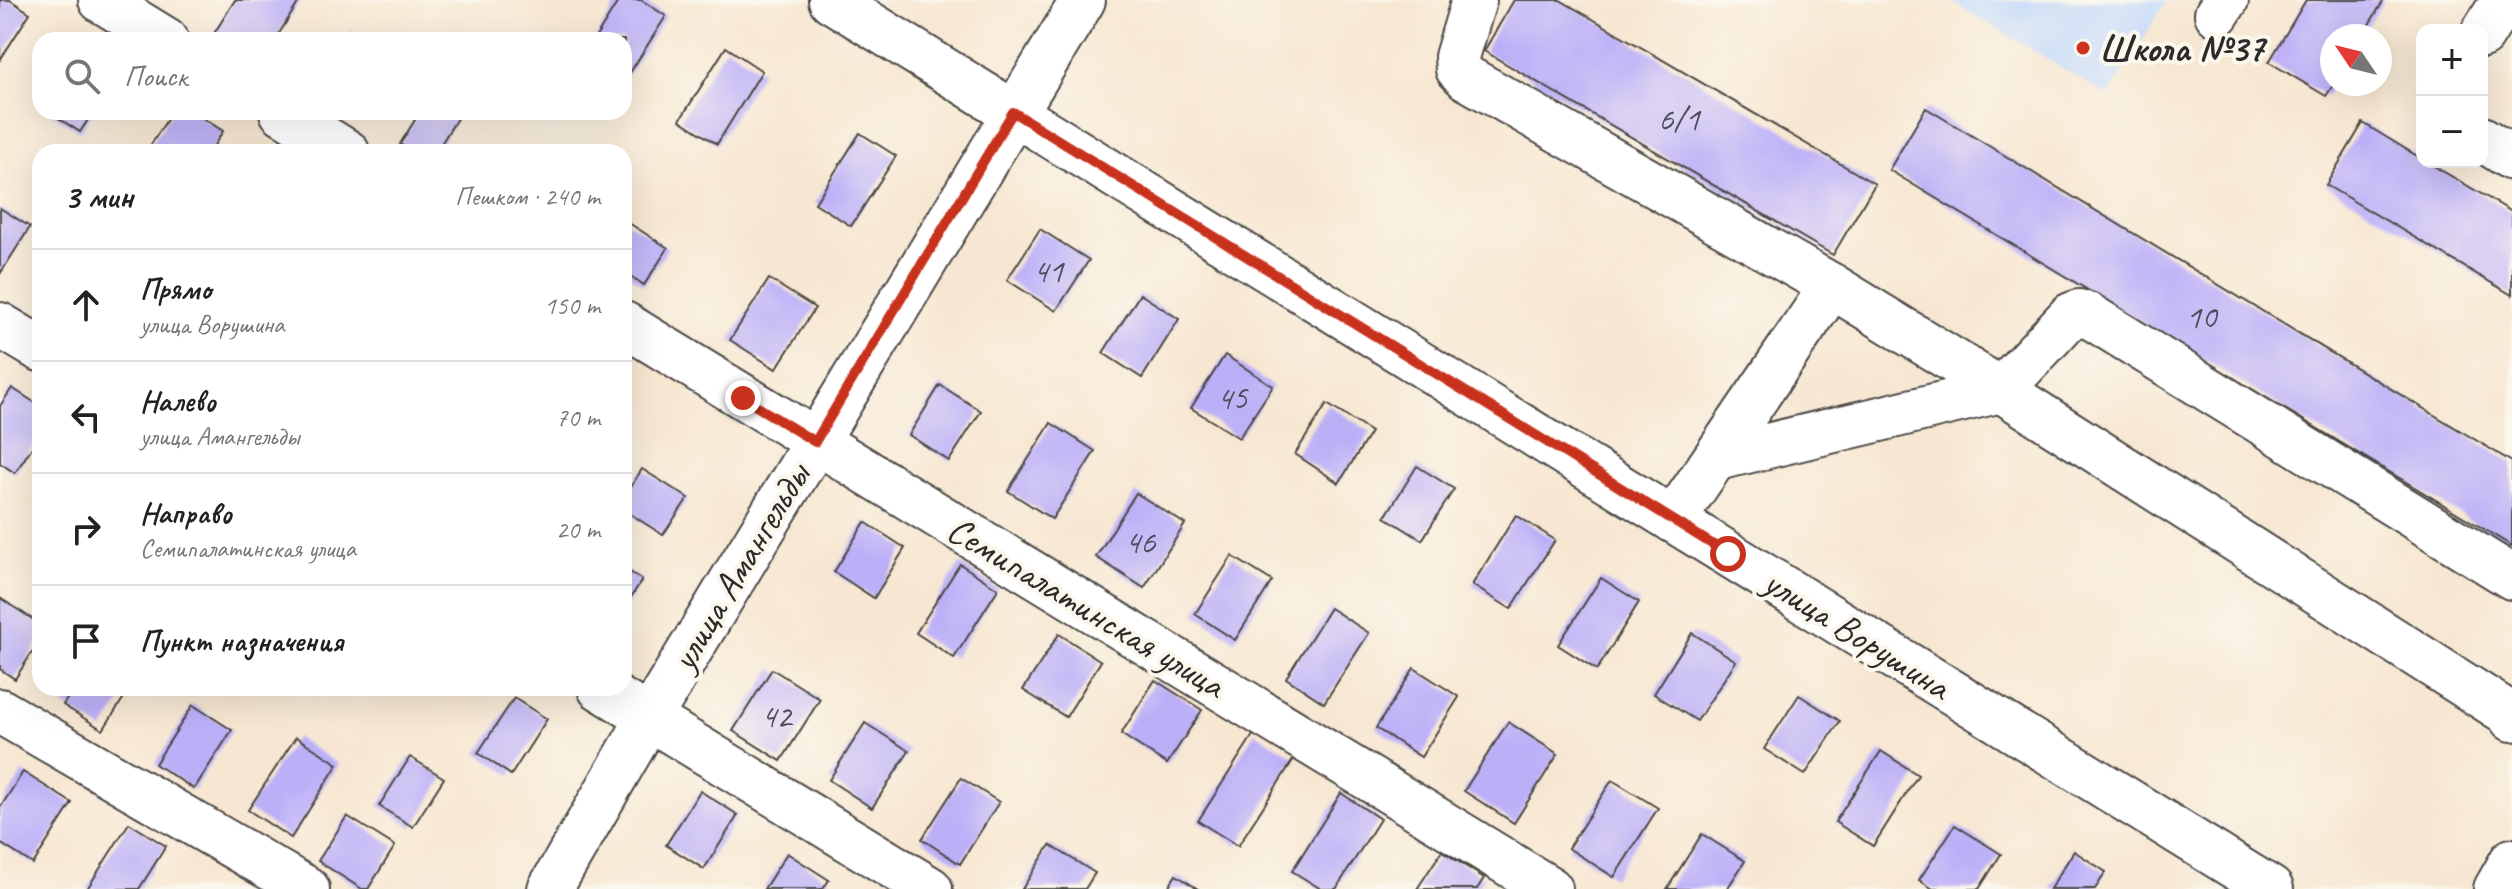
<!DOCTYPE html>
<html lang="ru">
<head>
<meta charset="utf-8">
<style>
	:root { --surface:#fff; --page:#f2f2f2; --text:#222; --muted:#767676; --line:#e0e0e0 }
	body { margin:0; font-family:Caveat,sans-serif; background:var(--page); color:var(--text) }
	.controls { position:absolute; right:24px; top:24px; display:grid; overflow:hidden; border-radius:16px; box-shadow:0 8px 32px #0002 }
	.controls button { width:72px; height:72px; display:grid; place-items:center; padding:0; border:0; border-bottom:2px solid var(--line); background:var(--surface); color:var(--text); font:40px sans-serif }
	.compass { position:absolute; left:2320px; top:24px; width:72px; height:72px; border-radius:50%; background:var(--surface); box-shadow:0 8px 32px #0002; rotate:305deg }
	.stop { position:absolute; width:24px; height:24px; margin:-18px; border:6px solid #c8321e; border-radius:50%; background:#fff }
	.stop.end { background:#c8321e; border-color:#fff; box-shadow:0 2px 8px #0008 }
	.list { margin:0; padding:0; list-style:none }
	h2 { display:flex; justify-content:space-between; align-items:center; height:104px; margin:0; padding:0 32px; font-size:34px }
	h2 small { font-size:26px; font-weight:400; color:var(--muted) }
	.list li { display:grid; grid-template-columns:52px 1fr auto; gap:24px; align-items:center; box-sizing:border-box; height:112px; padding:0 32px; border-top:2px solid var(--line) }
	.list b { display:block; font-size:30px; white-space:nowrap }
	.list p { margin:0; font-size:26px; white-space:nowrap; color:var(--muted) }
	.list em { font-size:26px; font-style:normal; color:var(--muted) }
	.icon { flex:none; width:44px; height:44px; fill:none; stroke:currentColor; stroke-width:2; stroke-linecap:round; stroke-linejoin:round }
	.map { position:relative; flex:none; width:2512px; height:889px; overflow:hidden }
	.search { position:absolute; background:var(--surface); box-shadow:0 8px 32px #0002; left:32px; top:32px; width:600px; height:88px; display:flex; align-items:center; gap:20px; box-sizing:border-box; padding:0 28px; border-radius:24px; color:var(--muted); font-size:30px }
	.panel { position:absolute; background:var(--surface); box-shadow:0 8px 32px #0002; left:32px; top:144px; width:600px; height:552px; border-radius:24px }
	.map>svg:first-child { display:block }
	.built { fill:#c9dcf9 }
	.building { fill:#bbaff8 }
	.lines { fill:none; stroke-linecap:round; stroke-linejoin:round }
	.minor-casing { stroke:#4a4744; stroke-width:48 }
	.minor { stroke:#fff; stroke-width:44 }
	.route { stroke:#c8321e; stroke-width:10 }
	.poi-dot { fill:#c8321e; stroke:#fbf7ec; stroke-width:3 }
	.labels { text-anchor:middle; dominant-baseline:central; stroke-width:8; stroke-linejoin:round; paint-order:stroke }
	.number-label { font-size:34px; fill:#4f4c5e }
	.poi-label { font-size:38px; font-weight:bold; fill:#2b2b2b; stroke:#fbf7ec; text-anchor:start }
	.street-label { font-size:38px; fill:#2b2b2b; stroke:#fbf7ec }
</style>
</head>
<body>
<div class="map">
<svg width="2512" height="889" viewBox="0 0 2512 889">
	<rect width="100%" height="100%" fill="#fbf7ec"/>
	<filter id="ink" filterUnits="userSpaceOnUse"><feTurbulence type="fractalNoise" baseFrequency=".0125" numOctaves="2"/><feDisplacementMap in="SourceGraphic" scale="16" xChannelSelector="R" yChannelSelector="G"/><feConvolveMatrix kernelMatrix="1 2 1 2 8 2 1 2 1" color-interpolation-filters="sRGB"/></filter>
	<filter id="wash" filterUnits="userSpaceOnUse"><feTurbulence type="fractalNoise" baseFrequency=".006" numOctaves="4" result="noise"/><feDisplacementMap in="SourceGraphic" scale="32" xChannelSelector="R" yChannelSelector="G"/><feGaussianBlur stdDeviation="1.8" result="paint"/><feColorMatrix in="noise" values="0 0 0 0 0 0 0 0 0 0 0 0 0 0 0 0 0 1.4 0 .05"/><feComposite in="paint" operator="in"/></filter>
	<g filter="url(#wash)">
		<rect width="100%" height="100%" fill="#f7e7d2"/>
		<!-- built -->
		<path class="built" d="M1949,0H2167L2108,96Z"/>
		<g id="blocks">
			<!-- building -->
			<g class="building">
				<path d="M0,0H10L30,13L0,60Z"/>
				<path d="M235,0H300L275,40H210Z"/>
				<path d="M619,0H641L666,16L624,82V40H594Z"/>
				<path d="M1514,0H1560L1875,184L1833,255L1484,51Z"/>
				<path d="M2306,0H2384L2362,36H2332L2334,84L2326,96L2269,62Z"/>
				<path d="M351,31L365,40H345Z"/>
				<path d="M726,47L762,71L717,144L680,120Z"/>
				<path d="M1926,108L2512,462V546L1889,170Z"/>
				<path d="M49,112H93L80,132Z"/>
				<path d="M172,112H193L223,131L210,152H158L150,146Z"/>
				<path d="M420,112H461L436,152H412L400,144Z"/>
				<path d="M2363,123L2422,159V162H2427L2512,212V295L2326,185Z"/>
				<path d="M860,133L896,156L851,226L815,203Z"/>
				<path d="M0,208L30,227L0,274Z"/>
				<path d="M624,220L668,248L644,285L624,272Z"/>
				<path d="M1040,229L1089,260L1056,311L1007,280Z"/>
				<path d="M769,279L815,308L776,369L730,340Z"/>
				<path d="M1140,294L1179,319L1142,378L1103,353Z"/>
				<path d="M1225,355L1273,386L1239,438L1191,408Z"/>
				<path d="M940,385L981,411L949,461L909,435Z"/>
				<path d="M12,388L40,406V435L15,473L0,463V406Z"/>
				<path d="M1327,404L1371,432L1339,483L1295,454Z"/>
				<path d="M1051,423L1095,451L1052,519L1008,491Z"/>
				<path d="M1417,466L1454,489L1422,540L1385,517Z"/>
				<path d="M642,469L688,498L663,535L624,510V497Z"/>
				<path d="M1136,493L1185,524L1144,588L1096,557Z"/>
				<path d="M1516,515L1555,540L1511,609L1472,585Z"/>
				<path d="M865,522L905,548L874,598L834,572Z"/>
				<path d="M1232,556L1272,581L1235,640L1195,614Z"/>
				<path d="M960,564L998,589L954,658L916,633Z"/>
				<path d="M624,568L642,580L624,608Z"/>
				<path d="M1601,578L1639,602L1597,670L1558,645Z"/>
				<path d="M0,598L40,624V640L15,679L0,669Z"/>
				<path d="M1330,608L1369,633L1324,703L1286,678Z"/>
				<path d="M1692,633L1736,661L1697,721L1654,694Z"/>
				<path d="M1059,634L1101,661L1066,717L1023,690Z"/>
				<path d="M1414,668L1459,697L1421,757L1376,728Z"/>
				<path d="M772,669L820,699L781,761L733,731Z"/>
				<path d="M1155,680L1202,710L1167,764L1121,734Z"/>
				<path d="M74,688H130L103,730L63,705Z"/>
				<path d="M1799,695L1840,721L1805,775L1764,749Z"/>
				<path d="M514,698L547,719L511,775L478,753Z"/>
				<path d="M193,705L232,730L194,789L155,764Z"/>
				<path d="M1508,722L1558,754L1514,823L1464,791Z"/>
				<path d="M865,723L909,751L872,808L829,780Z"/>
				<path d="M1255,732L1295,757L1238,846L1198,821Z"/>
				<path d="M296,737L338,764L291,838L248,810Z"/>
				<path d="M1881,751L1918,775L1873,846L1835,822Z"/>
				<path d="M410,757L444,778L413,827L379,806Z"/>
				<path d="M23,772L72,803L33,864L0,843V808Z"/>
				<path d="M961,778L999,802L960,864L922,839Z"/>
				<path d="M1612,780L1658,808L1614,877L1568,848Z"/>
				<path d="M700,791L738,815L704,869L666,845Z"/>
				<path d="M1341,793L1380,819L1336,889H1321L1292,871Z"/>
				<path d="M347,816L395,846L368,889H362L318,861Z"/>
				<path d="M129,823L166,846L139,889H87Z"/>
				<path d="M1955,825L2001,854L1979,889H1933L1919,880Z"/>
				<path d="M1702,834L1745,861L1727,889H1667Z"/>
				<path d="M1050,845L1095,873L1085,889H1022Z"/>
				<path d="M1442,851L1484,878L1477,889H1417Z"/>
				<path d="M2074,851L2106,872L2095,889H2050Z"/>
				<path d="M787,853L829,880L823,889H764Z"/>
				<path d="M1176,875L1198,889H1167Z"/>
			</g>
		</g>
	</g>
	<g filter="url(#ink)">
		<use href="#blocks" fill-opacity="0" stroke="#4a4744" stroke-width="2"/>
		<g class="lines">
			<!-- minor casing -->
			<g class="minor-casing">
				<g id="minor">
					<path d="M101,0L166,40"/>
					<path d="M831,0L2271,889"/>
					<path d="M1474,0L1457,57L1458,69L1467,78L1832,286L1673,520"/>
					<path d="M2217,14L2226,0"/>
					<path d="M2482,35L2504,0"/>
					<path d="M282,112L347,152"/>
					<path d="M2482,139L2512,158"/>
					<path d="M1832,286L2001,390L2071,315L2079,312L2088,315L2512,577"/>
					<path d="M624,324L1550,889"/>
					<path d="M0,325L40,349"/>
					<path d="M1717,458L2001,390L2508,713L2512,719"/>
					<path d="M600,688L930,889"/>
					<path d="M0,711L307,889"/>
					<path d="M550,889L649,718L1083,0"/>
					<path d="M2496,889L2512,861"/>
				</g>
			</g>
			<!-- minor -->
			<use href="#minor" class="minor"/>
		</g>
	</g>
	<g class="lines" filter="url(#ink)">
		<!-- route -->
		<path class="route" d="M743,398L815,442L1013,112L1728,554"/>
	</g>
	<!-- markers -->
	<circle class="poi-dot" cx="2083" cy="48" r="8"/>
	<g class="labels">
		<!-- number labels -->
		<g class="number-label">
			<text x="1679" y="118">6/1</text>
			<text x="1048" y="270">41</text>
			<text x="2201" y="316">10</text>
			<text x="1232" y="397">45</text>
			<text x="1140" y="541">46</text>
			<text x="776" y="715">42</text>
		</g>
		<!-- poi labels -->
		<g class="poi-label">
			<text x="2099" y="48">Школа №37</text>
		</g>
		<!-- street labels -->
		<g class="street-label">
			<text transform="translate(740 567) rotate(-59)">улица Амангельды</text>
			<text transform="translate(1086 607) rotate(31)">Семипалатинская улица</text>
			<text transform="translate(1857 634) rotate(32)">улица Ворушина</text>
		</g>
	</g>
</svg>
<div class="controls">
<button>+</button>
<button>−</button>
</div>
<svg class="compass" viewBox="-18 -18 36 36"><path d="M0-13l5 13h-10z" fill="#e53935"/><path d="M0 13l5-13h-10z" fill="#767676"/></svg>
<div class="stop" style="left:1728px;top:554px"></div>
<div class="stop end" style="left:743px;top:398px"></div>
<div class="search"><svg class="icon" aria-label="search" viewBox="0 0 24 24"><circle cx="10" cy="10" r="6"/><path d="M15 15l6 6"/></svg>Поиск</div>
<section class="panel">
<h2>3 мин<small>Пешком · 240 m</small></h2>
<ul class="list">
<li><svg class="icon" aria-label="ahead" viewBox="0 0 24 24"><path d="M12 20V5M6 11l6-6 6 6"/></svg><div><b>Прямо</b><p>улица Ворушина</p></div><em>150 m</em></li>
<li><svg class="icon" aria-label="left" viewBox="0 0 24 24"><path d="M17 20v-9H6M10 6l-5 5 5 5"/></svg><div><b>Налево</b><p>улица Амангельды</p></div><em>70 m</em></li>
<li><svg class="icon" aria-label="right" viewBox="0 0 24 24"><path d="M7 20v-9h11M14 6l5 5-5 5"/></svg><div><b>Направо</b><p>Семипалатинская улица</p></div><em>20 m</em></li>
<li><svg class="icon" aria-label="arrive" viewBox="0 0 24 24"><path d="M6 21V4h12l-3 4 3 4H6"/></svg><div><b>Пункт назначения</b></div></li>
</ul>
</section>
</div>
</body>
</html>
